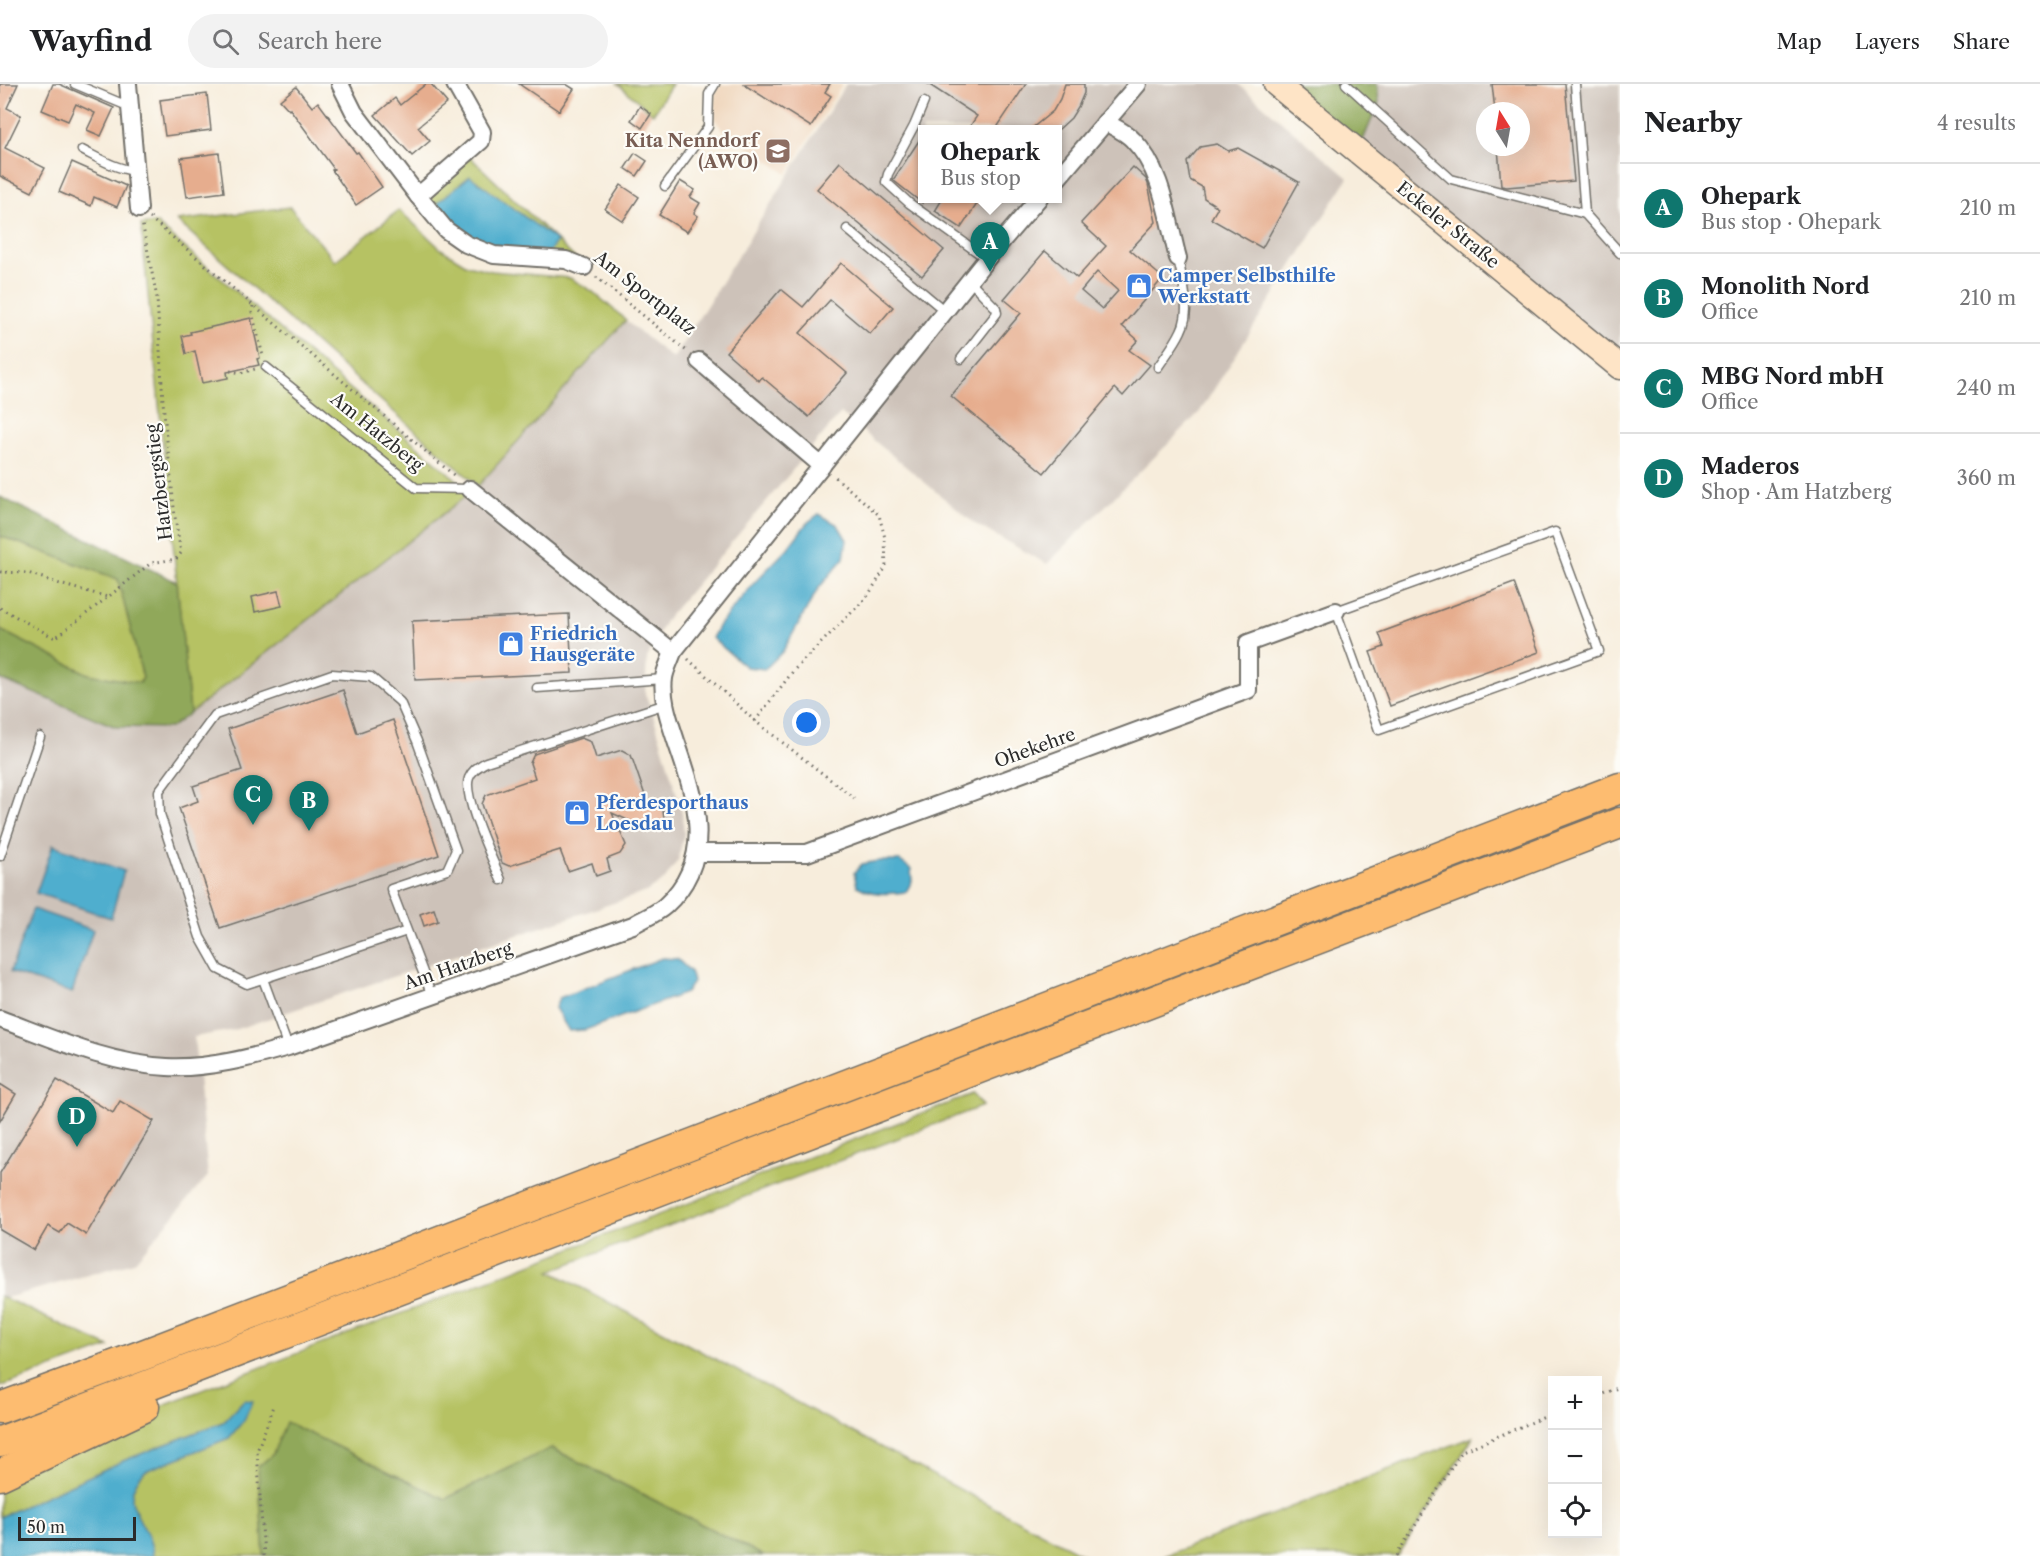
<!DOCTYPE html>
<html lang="en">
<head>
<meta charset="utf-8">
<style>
	:root { --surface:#fff; --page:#f2f2f2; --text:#202124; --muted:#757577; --line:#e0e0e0; --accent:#0f766e }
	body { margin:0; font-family:"Libre Caslon Text",serif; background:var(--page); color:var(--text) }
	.controls { position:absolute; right:18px; bottom:18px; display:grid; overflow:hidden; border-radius:0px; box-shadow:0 6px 24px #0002 }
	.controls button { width:54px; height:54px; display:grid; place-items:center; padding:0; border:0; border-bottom:2px solid var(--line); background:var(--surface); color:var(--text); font:30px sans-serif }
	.compass { position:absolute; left:1476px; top:18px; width:54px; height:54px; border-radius:50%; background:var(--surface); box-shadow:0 6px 24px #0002; rotate:349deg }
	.scale { position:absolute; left:18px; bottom:15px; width:118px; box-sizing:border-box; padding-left:6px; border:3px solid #2b2b2b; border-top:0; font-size:16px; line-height:21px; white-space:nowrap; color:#2b2b2b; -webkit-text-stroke:4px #fdfcf7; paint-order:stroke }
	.you { position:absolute; left:807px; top:639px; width:21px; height:21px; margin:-15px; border:4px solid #fff; border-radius:50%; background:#1a73e8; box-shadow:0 0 0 9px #1a73e833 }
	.badge { display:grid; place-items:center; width:39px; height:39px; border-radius:50%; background:var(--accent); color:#fff; font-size:20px; font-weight:700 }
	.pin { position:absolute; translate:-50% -50px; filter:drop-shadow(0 2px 3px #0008) }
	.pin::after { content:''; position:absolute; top:32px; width:21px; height:18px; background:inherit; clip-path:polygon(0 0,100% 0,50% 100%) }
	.popup { position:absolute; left:918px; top:41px; width:144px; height:78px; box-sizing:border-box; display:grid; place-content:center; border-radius:0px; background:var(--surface); filter:drop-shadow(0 2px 4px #0005); font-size:20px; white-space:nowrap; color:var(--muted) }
	.popup b { font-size:22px; color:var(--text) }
	.popup::after { content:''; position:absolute; left:50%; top:100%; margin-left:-12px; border:12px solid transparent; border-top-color:var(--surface) }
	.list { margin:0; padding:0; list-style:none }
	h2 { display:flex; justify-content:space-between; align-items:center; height:78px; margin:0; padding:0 24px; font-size:26px }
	h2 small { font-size:20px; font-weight:400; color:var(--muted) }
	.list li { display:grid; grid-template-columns:39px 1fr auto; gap:18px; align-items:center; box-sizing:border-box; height:90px; padding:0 24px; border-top:2px solid var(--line) }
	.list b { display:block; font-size:22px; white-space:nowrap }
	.list p { margin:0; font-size:20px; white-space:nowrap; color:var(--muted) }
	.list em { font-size:20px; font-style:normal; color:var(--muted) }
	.icon { flex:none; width:33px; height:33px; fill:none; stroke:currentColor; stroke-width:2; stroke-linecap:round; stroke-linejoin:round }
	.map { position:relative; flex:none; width:1620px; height:1472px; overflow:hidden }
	header { display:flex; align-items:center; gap:36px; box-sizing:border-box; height:84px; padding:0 30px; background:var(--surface); border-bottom:2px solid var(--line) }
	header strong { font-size:28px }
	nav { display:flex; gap:33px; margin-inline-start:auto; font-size:21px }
	.search { width:420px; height:54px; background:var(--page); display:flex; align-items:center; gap:15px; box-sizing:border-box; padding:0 21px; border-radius:33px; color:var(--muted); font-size:22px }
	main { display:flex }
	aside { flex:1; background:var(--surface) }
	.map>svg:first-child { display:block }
	.built { fill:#efd6bc }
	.industrial { fill:#cdc2b9; fill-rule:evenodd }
	.green { fill:#b6c264; stroke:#707648; stroke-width:1.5 }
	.forest { fill:#90a85a; stroke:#5e6a42; stroke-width:1.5 }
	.water { fill:#50aece; stroke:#3e6c7c; stroke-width:1.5 }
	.building { fill:#e6ad8e; fill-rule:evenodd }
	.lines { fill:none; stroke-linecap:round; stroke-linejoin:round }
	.lane-casing { stroke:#726f69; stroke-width:11 }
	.street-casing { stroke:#726f69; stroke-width:20 }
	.secondary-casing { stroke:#726f69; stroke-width:27 }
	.highway-casing { stroke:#726f69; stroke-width:33 }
	.path { stroke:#726f69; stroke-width:3; stroke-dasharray:1.5 4.5; stroke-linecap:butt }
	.lane { stroke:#fff; stroke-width:8 }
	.street { stroke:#fff; stroke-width:16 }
	.secondary { stroke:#fee4c6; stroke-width:24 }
	.highway { stroke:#fdbc70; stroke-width:30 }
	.labels { text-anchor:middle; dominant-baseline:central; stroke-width:4.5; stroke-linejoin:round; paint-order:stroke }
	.education-label { font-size:18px; font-weight:bold; fill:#785e54; stroke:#fdfcf7; text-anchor:end }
	.street-label { font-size:18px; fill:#2b2b2b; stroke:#fdfcf7 }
	.shop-label { font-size:18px; font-weight:bold; fill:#366cbe; stroke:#fdfcf7; text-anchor:start }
</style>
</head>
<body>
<header>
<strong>Wayfind</strong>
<div class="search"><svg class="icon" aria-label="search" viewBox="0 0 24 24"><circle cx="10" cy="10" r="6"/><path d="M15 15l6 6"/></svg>Search here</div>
<nav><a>Map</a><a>Layers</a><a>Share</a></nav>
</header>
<main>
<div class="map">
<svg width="1620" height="1472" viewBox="0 0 1620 1472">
	<rect width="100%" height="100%" fill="#fdfcf7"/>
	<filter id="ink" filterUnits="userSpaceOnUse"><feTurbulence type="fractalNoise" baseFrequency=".0167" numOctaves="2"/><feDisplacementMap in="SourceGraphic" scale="12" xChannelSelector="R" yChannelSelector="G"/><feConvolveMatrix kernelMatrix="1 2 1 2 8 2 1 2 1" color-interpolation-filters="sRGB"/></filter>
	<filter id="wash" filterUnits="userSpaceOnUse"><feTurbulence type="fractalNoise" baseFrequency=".008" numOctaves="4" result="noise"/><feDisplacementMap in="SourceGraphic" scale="24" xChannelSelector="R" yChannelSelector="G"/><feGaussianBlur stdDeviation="1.35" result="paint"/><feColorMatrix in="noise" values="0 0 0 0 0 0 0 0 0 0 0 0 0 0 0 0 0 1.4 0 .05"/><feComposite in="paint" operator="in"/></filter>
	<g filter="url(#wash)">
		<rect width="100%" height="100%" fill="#f7eddc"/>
		<!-- built -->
		<path class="built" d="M721,0H843L787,90L721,44L715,36V10Z"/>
		<!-- industrial -->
		<g class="industrial">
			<path d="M846,0H1238L1348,94L1199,329L1047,480L975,440L841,329L665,537L647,574L645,610L651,624L682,728L684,750L678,776L665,795L646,808L234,946L194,953L208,1092L134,1178L6,1214L0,1212V595L116,643L170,644L478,402L626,237L673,275ZM922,45H1058V114H922Z"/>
			<path d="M1377,0H1620V283L1358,68L1379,18ZM1485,27H1521V63H1485Z"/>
		</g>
		<!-- green -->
		<g class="green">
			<path d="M618,0H672L653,30Z"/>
			<path d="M467,70L581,180L467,159L419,112Z"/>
			<path d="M290,123L335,177L399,126L441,165L467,181L492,187L570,194L592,207L626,236L478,402L177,137Z"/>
			<path d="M156,139L471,408L190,629L141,141Z"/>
			<path d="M0,452L118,495L143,594L139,599L88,590L0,546Z"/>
			<path d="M973,1010L983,1022L550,1187L1085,1472H764L552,1364L445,1415L287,1339L273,1370L258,1383L264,1472H153C152,1439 112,1420 145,1387L229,1354L244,1316L223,1338L123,1377L0,1433V1398L103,1344Z"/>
			<path d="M0,1212L109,1263L0,1303Z"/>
			<path d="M1473,1353L1398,1472H1164Z"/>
		</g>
		<!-- forest -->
		<g class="forest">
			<path d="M1276,0H1377L1379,18L1358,68Z"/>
			<path d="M0,413L177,498L190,629L170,644L116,643L0,595V546L88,590L140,599L143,594L118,495L0,452Z"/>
			<path d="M286,1338L445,1415L551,1364L764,1472H264L258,1383L273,1370Z"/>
		</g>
		<!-- water -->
		<g class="water">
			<path d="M470,92L557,157L549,168L495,166L473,159L437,119Z"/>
			<path d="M819,430L838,441L847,456L844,474L818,505L783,567L765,585L746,583L712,554L719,541L754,499L787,465L807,439Z"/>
			<path d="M53,761L124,787L111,834L36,809Z"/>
			<path d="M878,777H900L911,785L912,797L906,808C885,810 876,812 857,802L854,789L862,780Z"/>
			<path d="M33,825L93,846L72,909L10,888Z"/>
			<path d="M662,874L677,875L690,887L693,898L686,909L585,946L569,947L555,924L559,914Z"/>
			<path d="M244,1316L253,1317L244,1336L229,1354L145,1387C112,1420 152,1439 153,1472H0V1433L123,1377L223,1338Z"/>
		</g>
		<g id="blocks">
			<!-- building -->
			<g class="building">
				<path d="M0,0H18L7,24L21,31L5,64L45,84L32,108L0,92Z"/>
				<path d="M53,0H59L114,24L101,52L87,46L95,29L76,20L68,37L42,26Z"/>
				<path d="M426,0H431L447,19L418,43L430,57L412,72L375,31L395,14L400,21Z"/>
				<path d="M519,0H566L574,5L559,27Z"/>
				<path d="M743,0H830L825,8L831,12L811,43Z"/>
				<path d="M928,0H1026L996,45H968L977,32Z"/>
				<path d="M1065,0H1084V9L1078,23L1071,34L1059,45H1031L1053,27L1060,15Z"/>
				<path d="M1492,0H1565L1574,97L1507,103L1501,102L1498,63H1521V27H1495Z"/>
				<path d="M296,3L312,23L318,18L356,69L358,68L382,103L356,121L332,86L334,85L290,25L289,26L280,16Z"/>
				<path d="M207,10L211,46L165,52L160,16Z"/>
				<path d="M640,22L651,30L642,44L631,36Z"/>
				<path d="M922,52V119L893,96Z"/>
				<path d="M1217,60L1228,67L1238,64L1299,98L1262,164L1211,135L1218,123L1204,114L1202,103L1190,96L1187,78L1200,63Z"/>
				<path d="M219,69L224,108L187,113L181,74Z"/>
				<path d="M635,69L647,77L637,92L625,84Z"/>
				<path d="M72,78L126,102L117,123L94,113L91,122L59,108Z"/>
				<path d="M840,78L944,166L922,192L817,105Z"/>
				<path d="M1133,83L1146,95L1148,100L1156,138L1130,166L1163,194L1122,242L1138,256L1129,266L1150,281L1123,312L1115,304L1044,389L951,312L1021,229L1004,215L1045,167L1077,194L1106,162L1081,139ZM1097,188L1118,207L1102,225L1081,207Z"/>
				<path d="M680,97L695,106L690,113L700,119L694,129L698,132L687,148L659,131Z"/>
				<path d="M621,101L639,113L623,137L605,125Z"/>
				<path d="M943,114H981L961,144L935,127Z"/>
				<path d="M841,179L893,223L870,250L830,216L800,249L847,289L809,333L762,293L759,297L726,268L781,205L803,223Z"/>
				<path d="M251,234L260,274L257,275L259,281L227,288L228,294L202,299L195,267L186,270L182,252L191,250L190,248Z"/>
				<path d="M1514,499L1539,568L1390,622L1370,568L1384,563L1379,549Z"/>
				<path d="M278,507L282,522L255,528L252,513Z"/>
				<path d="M569,530L572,589L415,596L412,537Z"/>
				<path d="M343,606L357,649L393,636L439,771L220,844L179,724L198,717L193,702L242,686L228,645Z"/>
				<path d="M581,654L591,658L596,674L622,666L631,671L648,720H653L663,727L664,735L660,742L650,746L612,729L626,761L620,770L607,775L610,787L596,792L592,779L568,787L560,766L509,782L502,779L482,720L486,711L535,694L530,679L534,670Z"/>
				<path d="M434,825L438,837L424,842L420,830Z"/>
				<path d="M57,996L113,1029L120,1017L154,1037L86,1151L67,1139L60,1149L48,1142L34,1166L0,1146V1089Z"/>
				<path d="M0,1000L16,1010L0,1037Z"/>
			</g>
		</g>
	</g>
	<g filter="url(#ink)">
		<use href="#blocks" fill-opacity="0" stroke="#726f69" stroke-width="1.5"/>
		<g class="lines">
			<!-- lane casing -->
			<g class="lane-casing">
				<g id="lane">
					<path d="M75,0L130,23"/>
					<path d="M1346,0L1451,95L1585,130"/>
					<path d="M1575,0L1585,130L1620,169"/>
					<path d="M924,18L914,42L888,90L886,98L909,119L987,175"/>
					<path d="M82,66C100,75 116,85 136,87"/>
					<path d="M665,102L708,43L709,10L715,0"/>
					<path d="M847,145L946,228"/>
					<path d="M961,275L997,229L996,224L970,197"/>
					<path d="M266,283L416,404L470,405"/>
					<path d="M1158,283C1166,271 1175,260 1181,247C1192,226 1182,196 1178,174"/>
					<path d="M1555,448L1599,567L1379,646L1336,527Z"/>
					<path d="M537,604L664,595"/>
					<path d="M0,772L40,653"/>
					<path d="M501,796C493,776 462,712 469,694C472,686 478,683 486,678L666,620"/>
					<path d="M407,847L247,900L218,885L200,853L160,730L159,707L215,631L332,590L371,593L400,618L417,657L456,766L447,786L391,805L432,912"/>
					<path d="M263,895L288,963"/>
				</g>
			</g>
			<!-- street casing -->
			<g class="street-casing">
				<g id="street">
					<path d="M128,0L139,125"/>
					<path d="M340,0L354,28L418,112L446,146L466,160L494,171L566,176L584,183"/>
					<path d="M1105,38C1114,43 1126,48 1133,56C1163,86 1167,134 1178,174"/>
					<path d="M1058,94L1138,0"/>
					<path d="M418,112L481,57L482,48L455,0"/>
					<path d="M699,277L822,382"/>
					<path d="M470,405L673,568"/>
					<path d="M697,769H807L1248,606V559L1336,527"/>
					<path d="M0,935C54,955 109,980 167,983C207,985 250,974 288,963L633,841C643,835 656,830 665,822C717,774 696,715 676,657C670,638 661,615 664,594C665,586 670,577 673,568L989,172L1039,114"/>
				</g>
			</g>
			<!-- secondary casing -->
			<g class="secondary-casing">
				<path id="secondary" d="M1276,0L1620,283"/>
			</g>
			<!-- highway casing -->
			<g class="highway-casing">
				<g id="highway">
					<path d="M0,1324L143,1271L1620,704"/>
					<path d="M0,1358L1620,739"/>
					<path d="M0,1391L144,1323"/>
				</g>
			</g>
			<!-- path -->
			<g class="path">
				<path d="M150,134L456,393"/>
				<path d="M596,193L688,268"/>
				<path d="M253,222L252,228L263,272"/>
				<path d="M230,287L241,289L255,285"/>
				<path d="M0,488L28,489L63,501L108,513L151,479L176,475L181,469L175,433L163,318L157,214L142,138"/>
				<path d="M0,524L55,554L108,513"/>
				<path d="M688,575L755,637L854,714"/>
				<path d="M755,637L794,586L867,513L886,483L885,454L879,431L833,391"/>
				<path d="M1598,1312L1620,1303"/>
				<path d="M264,1472L257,1367L274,1322"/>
				<path d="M1396,1472L1462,1367L1552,1330"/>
			</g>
			<!-- lane -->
			<use href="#lane" class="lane"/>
			<!-- street -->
			<use href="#street" class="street"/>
			<!-- secondary -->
			<use href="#secondary" class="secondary"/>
			<!-- highway -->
			<use href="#highway" class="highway"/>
		</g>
	</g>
	<!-- icons -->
	<defs>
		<g id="school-square" transform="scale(1.35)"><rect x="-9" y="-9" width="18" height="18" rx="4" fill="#8d6e63" stroke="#fdfcf7"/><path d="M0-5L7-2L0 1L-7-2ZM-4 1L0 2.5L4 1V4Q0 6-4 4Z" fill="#fff"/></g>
		<g id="shop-square" transform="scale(1.35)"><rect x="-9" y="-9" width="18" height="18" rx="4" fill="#3f7fe0" stroke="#fdfcf7"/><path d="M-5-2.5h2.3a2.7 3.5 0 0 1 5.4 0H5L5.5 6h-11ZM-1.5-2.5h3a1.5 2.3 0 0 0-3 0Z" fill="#fff"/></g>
	</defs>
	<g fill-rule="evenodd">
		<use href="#school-square" x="778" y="67"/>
		<use href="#shop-square" x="1139" y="202"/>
		<use href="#shop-square" x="511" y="560"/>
		<use href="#shop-square" x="577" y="729"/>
	</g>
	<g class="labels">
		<!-- education labels -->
		<g class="education-label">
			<text x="758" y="57">Kita Nenndorf<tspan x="758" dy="21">(AWO)</tspan></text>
		</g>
		<!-- street labels -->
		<g class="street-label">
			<text transform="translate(1448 141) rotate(39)">Eckeler Straße</text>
			<text transform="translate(645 209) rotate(38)">Am Sportplatz</text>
			<text transform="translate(377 348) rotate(39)">Am Hatzberg</text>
			<text transform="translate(159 398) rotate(-97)">Hatzbergstieg</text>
			<text transform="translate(1035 664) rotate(-20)">Ohekehre</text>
			<text transform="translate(458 882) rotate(-19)">Am Hatzberg</text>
		</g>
		<!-- shop labels -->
		<g class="shop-label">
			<text x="1158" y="192">Camper Selbsthilfe<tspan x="1158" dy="21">Werkstatt</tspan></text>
			<text x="530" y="550">Friedrich<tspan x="530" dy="21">Hausgeräte</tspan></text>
			<text x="596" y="719">Pferdesporthaus<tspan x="596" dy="21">Loesdau</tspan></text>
		</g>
	</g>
</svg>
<div class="controls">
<button>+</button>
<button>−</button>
<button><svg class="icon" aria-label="locate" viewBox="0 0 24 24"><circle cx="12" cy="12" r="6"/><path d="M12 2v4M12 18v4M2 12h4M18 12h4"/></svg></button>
</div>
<svg class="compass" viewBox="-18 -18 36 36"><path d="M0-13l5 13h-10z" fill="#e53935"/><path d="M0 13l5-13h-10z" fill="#757577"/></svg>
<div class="scale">50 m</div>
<div class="you"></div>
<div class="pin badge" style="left:990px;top:188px">A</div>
<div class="popup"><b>Ohepark</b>Bus stop</div>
<div class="pin badge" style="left:309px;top:747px">B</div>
<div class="pin badge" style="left:253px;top:741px">C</div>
<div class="pin badge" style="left:77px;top:1063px">D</div>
</div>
<aside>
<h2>Nearby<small>4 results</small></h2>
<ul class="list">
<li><span class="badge">A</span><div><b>Ohepark</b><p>Bus stop · Ohepark</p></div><em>210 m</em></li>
<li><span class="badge">B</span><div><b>Monolith Nord</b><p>Office</p></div><em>210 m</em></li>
<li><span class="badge">C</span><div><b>MBG Nord mbH</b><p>Office</p></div><em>240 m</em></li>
<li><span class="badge">D</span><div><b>Maderos</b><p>Shop · Am Hatzberg</p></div><em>360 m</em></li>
</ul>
</aside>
</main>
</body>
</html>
